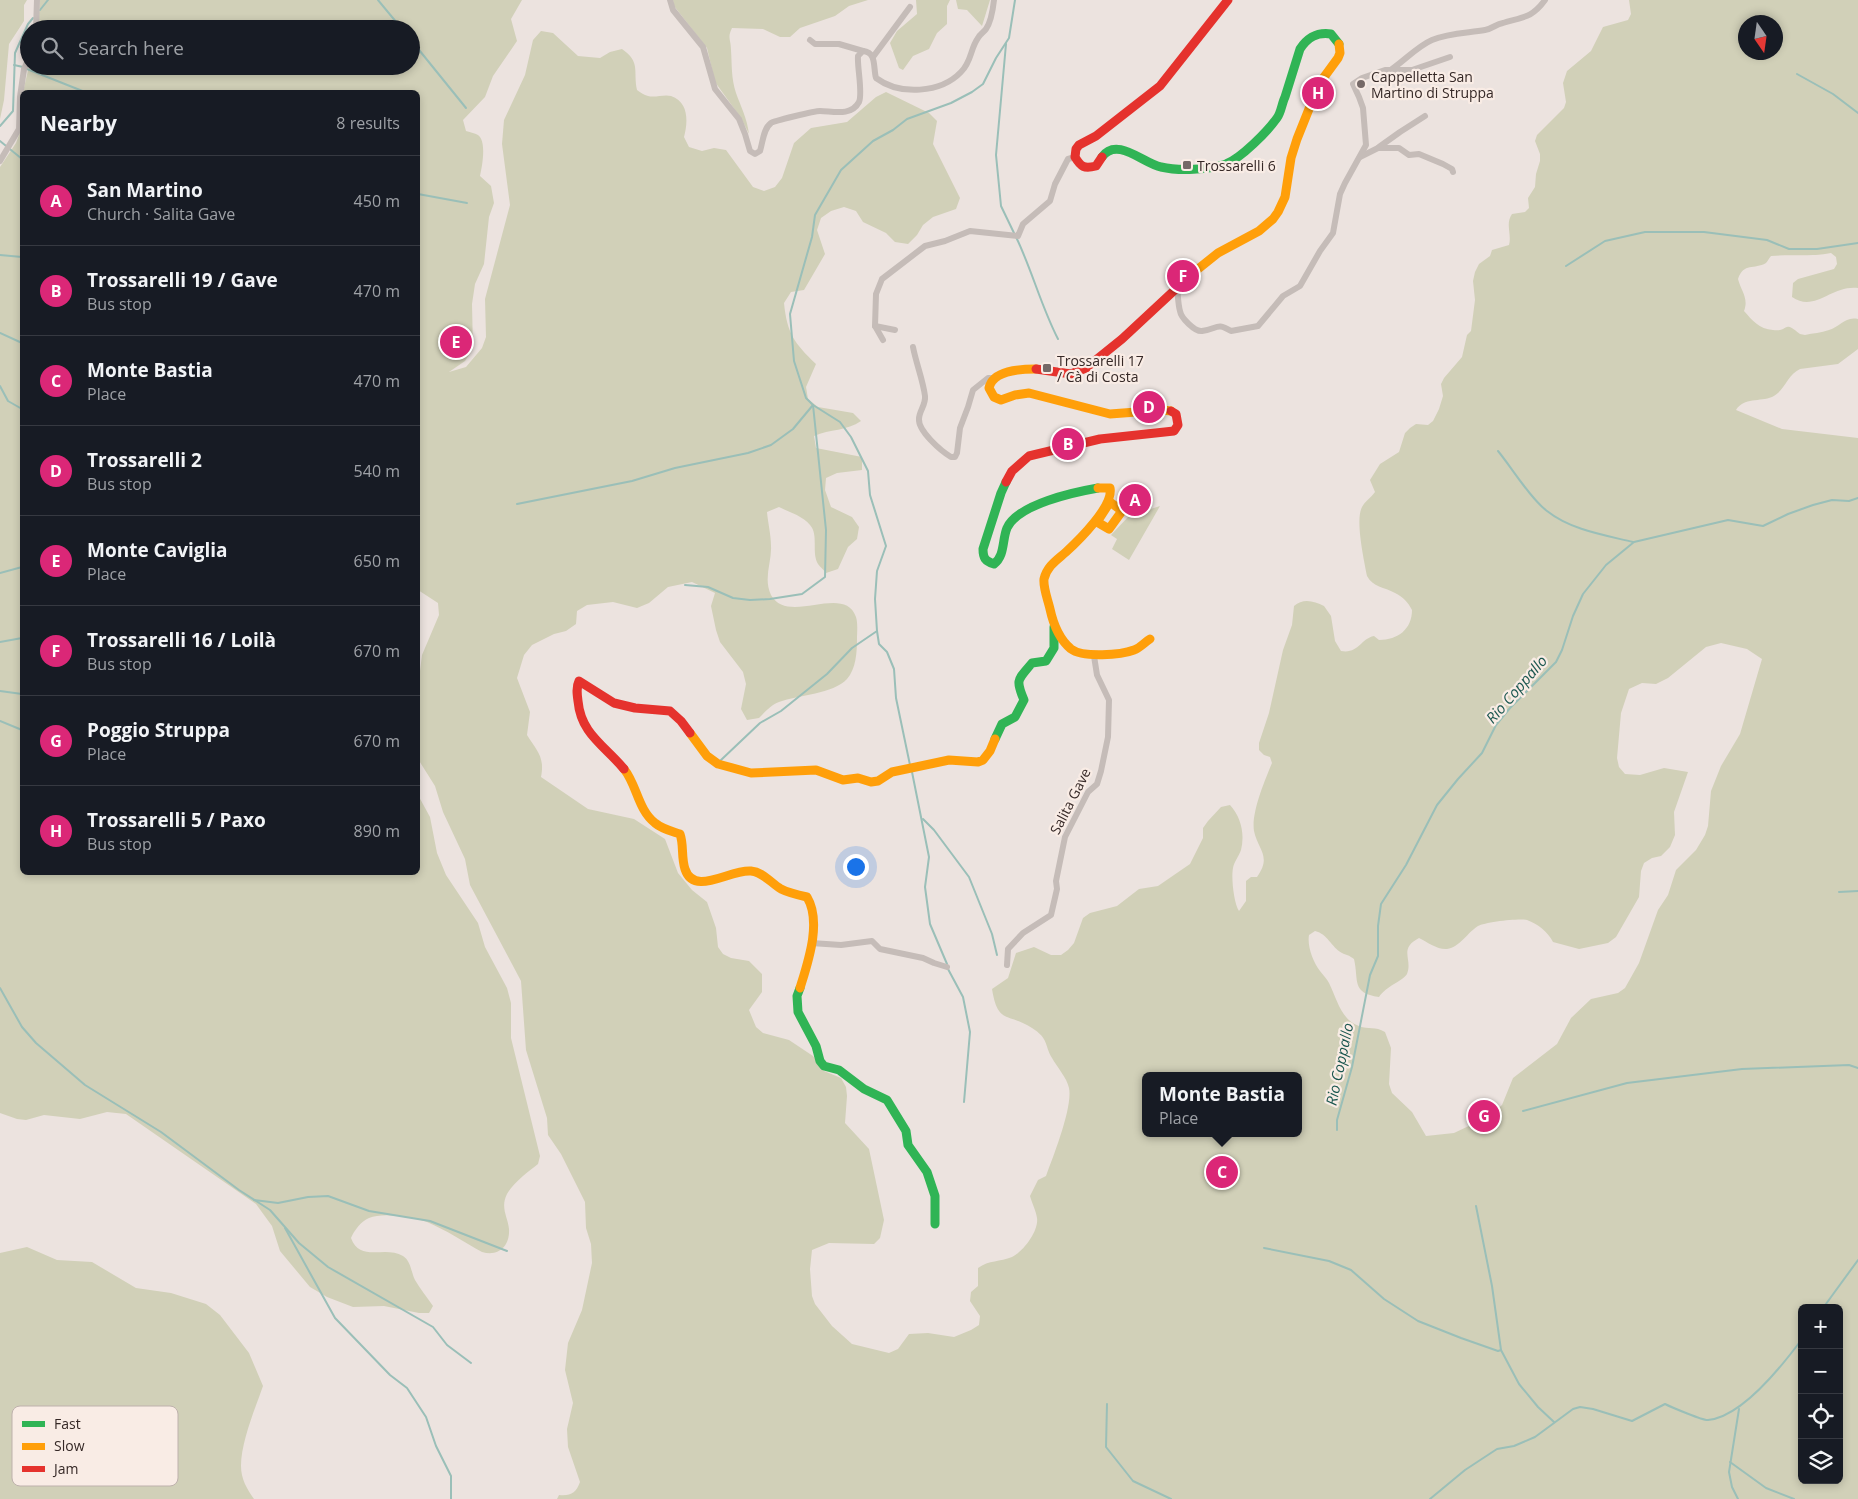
<!DOCTYPE html>
<html lang="en">
<head>
<meta charset="utf-8">
<style>
	:root { --surface:#171b24; --page:#20242c; --text:#f1f3f6; --muted:#9ea1a6; --line:#363941; --accent:#db2777 }
	body { margin:0; font-family:"Open Sans",sans-serif; background:var(--page); color:var(--text) }
	.controls { position:absolute; right:15px; bottom:15px; display:grid; overflow:hidden; border-radius:8px; box-shadow:0 2px 8px #0003 }
	.controls button { width:45px; height:45px; display:grid; place-items:center; padding:0; border:0; border-bottom:1px solid var(--line); background:var(--surface); color:var(--text); font:25px sans-serif }
	.compass { position:absolute; left:1738px; top:15px; width:45px; height:45px; border-radius:50%; background:var(--surface); box-shadow:0 2px 8px #0003; rotate:167deg }
	.you { position:absolute; left:855px; top:866px; width:18px; height:18px; margin:-12px; border:4px solid #fff; border-radius:50%; background:#1a73e8; box-shadow:0 0 0 8px #1a73e833 }
	.badge { display:grid; place-items:center; width:32px; height:32px; border-radius:50%; background:var(--accent); color:#fff; font-size:16px; font-weight:700 }
	.pin { position:absolute; translate:-50% -50%; border:2px solid #fff; box-shadow:0 1px 5px #0006 }
	.popup { position:absolute; left:1142px; top:1072px; width:160px; height:65px; box-sizing:border-box; display:grid; place-content:center; border-radius:8px; background:var(--surface); filter:drop-shadow(0 1px 4px #0005); font-size:16px; white-space:nowrap; color:var(--muted) }
	.popup b { font-size:19px; color:var(--text) }
	.popup::after { content:''; position:absolute; left:50%; top:100%; margin-left:-10px; border:10px solid transparent; border-top-color:var(--surface) }
	.list { margin:0; padding:0; list-style:none }
	h2 { display:flex; justify-content:space-between; align-items:center; height:65px; margin:0; padding:0 20px; font-size:21px }
	h2 small { font-size:16px; font-weight:400; color:var(--muted) }
	.list li { display:grid; grid-template-columns:32px 1fr auto; gap:15px; align-items:center; box-sizing:border-box; height:90px; padding:0 20px; border-top:1px solid var(--line) }
	.list b { display:block; font-size:19px; white-space:nowrap }
	.list p { margin:0; font-size:16px; white-space:nowrap; color:var(--muted) }
	.list em { font-size:16px; font-style:normal; color:var(--muted) }
	.icon { flex:none; width:28px; height:28px; fill:none; stroke:currentColor; stroke-width:2; stroke-linecap:round; stroke-linejoin:round }
	.map { position:relative; flex:none; width:1858px; height:1499px; overflow:hidden }
	.search { position:absolute; background:var(--surface); box-shadow:0 2px 8px #0003; left:20px; top:20px; width:400px; height:55px; display:flex; align-items:center; gap:12px; box-sizing:border-box; padding:0 18px; border-radius:28px; color:var(--muted); font-size:19px }
	.panel { position:absolute; background:var(--surface); box-shadow:0 2px 8px #0003; left:20px; top:90px; width:400px; height:785px; border-radius:8px }
	.map>svg:first-child { display:block }
	.green { fill:#d1d0b8; fill-rule:evenodd }
	.lines { fill:none; stroke-linecap:round; stroke-linejoin:round }
	.stream { stroke:#9abfb8; stroke-width:2 }
	.street { stroke:#c5bcb8; stroke-width:6 }
	.fast { stroke:#30b455; stroke-width:9 }
	.slow { stroke:#ff9f0a; stroke-width:9 }
	.jam { stroke:#e5322d; stroke-width:9 }
	.poi-dot { fill:#756967; stroke:#f9ece5; stroke-width:2 }
	.labels { text-anchor:middle; dominant-baseline:central; stroke-width:4.5; stroke-linejoin:round; paint-order:stroke }
	.poi-label { font-size:14px; fill:#352826; stroke:#f9ece5; text-anchor:start }
	.street-label { font-size:14px; fill:#352826; stroke:#f9ece5 }
	.water-label { font-size:15px; font-style:italic; fill:#1b5750; stroke:#f9ece5 }
	.key { fill:#f9ece5; stroke:#beb1ac; stroke-width:1 }
	.key-label { font-size:14px; fill:#352826 }
</style>
</head>
<body>
<div class="map">
<svg width="1858" height="1499" viewBox="0 0 1858 1499">
	<rect width="100%" height="100%" fill="#ece3df"/>
	<!-- green -->
	<g class="green">
		<path d="M0,0H27L24,5V21L9,44L4,100L0,119Z"/>
		<path d="M40,0H522L511,19L517,41L493,76L485,97L463,120L466,131C469,132 475,133 478,135C487,141 482,167 480,176L491,186L494,203L489,217L484,264L475,284L472,304L473,349L465,361L449,372L466,367L482,348L486,337L485,299L510,205L502,144L504,120L525,75L533,40L541,31L553,33L578,56L600,58L610,52L622,49C641,62 633,71 637,90C640,92 644,95 648,96C655,98 664,94 671,96C689,102 688,122 684,137L689,147L702,151L714,148L726,150L753,187L764,191L775,187L782,178L794,143L811,128L847,122L876,97L886,92L929,113L937,121L933,144L960,198L956,209L933,217L923,225L917,235L908,244L895,242L886,233L863,222L856,211L844,207L831,211L821,218L817,230L825,254L804,290L791,292L784,303C787,333 794,343 816,364L806,387L808,399L818,407L853,413L861,421C847,431 830,429 814,436L816,448L862,457V470L837,473L826,478L825,490L831,507L852,517L859,527L857,539L848,547L838,569L826,573C824,570 820,567 818,564C811,552 819,535 810,525C803,516 789,512 779,507L767,512C768,523 771,535 771,546C772,562 763,578 771,595C788,626 844,583 856,617C858,623 857,633 857,639C857,652 856,669 847,679C833,694 799,695 779,702C771,705 765,712 759,718L747,720L741,709L746,684L743,672L720,642L716,630L711,606L715,593L692,582L668,587L649,603L637,608L613,602L587,605L577,611L576,624L566,631L554,634L532,645L524,655L517,678L530,712L527,735C537,751 545,757 541,777L588,809L634,819L665,839L678,873L692,890L707,902L716,928L718,947L723,954L731,958L749,961L762,974V992L749,1010L756,1027L763,1033L789,1040L813,1056L824,1071L841,1078L846,1087L847,1096L845,1123L869,1149L884,1220L880,1238L874,1244L829,1243L812,1250L810,1269L812,1296L815,1304L832,1326L852,1344L889,1353L898,1349L909,1334L928,1333L954,1337L971,1330L979,1325L980,1316L970,1301L971,1292L978,1286V1268C989,1260 1000,1262 1012,1257C1023,1252 1039,1231 1037,1218C1036,1211 1032,1203 1030,1196L1038,1180L1046,1176C1053,1157 1073,1107 1069,1088C1067,1078 1057,1067 1052,1058C1044,1044 1049,1039 1032,1028C1007,1012 998,1025 992,989L1008,978L1016,953L1034,947L1051,955H1061L1068,950L1074,943L1083,918L1090,913L1117,906L1139,889L1158,886L1190,864L1203,838V828L1208,821L1221,807L1230,805C1241,817 1245,834 1241,850C1239,856 1234,862 1233,868C1231,878 1234,903 1239,911L1246,901V881L1251,877H1257C1272,856 1258,850 1254,831C1251,813 1265,780 1272,763L1270,757L1264,755L1259,750V743L1269,713L1283,650L1292,625L1294,606C1303,598 1314,601 1324,606L1331,616L1335,641L1341,651C1359,654 1360,639 1374,636L1379,640C1398,640 1412,629 1412,610C1408,602 1403,597 1395,593C1384,587 1373,587 1367,576C1364,560 1355,520 1362,507C1365,501 1371,498 1375,492L1370,480L1380,464L1399,452L1405,433L1410,428L1416,424L1428,425L1433,421L1439,409L1443,396L1441,384L1444,378L1462,357L1467,335L1471,331L1475,300L1473,281L1475,272L1479,264L1490,256L1492,250L1509,245C1512,234 1505,224 1512,214L1525,212L1529,208L1528,198L1535,187L1536,174L1540,161V154L1535,141L1537,135L1564,108L1566,102L1563,83L1567,71L1591,51L1603,27L1628,20L1631,14L1629,0H1858V288C1831,285 1815,313 1792,297L1793,283L1798,279L1834,269L1837,264L1836,257L1831,253C1811,257 1791,254 1771,256C1769,258 1768,261 1766,263C1754,270 1744,262 1738,279C1741,291 1749,298 1744,311C1752,320 1759,329 1773,330C1790,332 1782,319 1800,334L1805,335C1813,333 1821,333 1829,330C1840,327 1845,316 1858,319V349L1838,364L1800,369C1787,375 1785,391 1772,397C1760,402 1744,397 1736,410L1782,429L1858,438V1499H557L559,1495C571,1496 576,1493 580,1482L568,1447L567,1429L573,1403L565,1370L568,1343L582,1310L592,1263L591,1244L586,1228L585,1202L561,1154L548,1135L547,1118L526,1050L521,981L470,885L465,859L443,812L435,786L418,759V679H419L422,655L439,615L438,603L418,590V92H23L29,66H411V29H38ZM1746,22H1776V52H1746ZM1721,643L1747,649L1762,659L1740,734L1721,766L1711,791L1708,826L1705,835L1696,850L1676,870L1668,895L1658,910L1639,963L1625,988L1618,993L1591,999L1571,1018L1557,1044L1513,1078L1502,1105L1488,1117L1454,1133L1426,1136L1412,1112L1392,1093L1389,1084L1391,1048L1385,1032C1375,1026 1369,1030 1359,1026C1341,1020 1337,999 1329,983C1327,979 1323,975 1320,971C1313,962 1307,946 1309,935L1315,931C1328,934 1331,947 1342,953C1346,955 1349,955 1354,959C1359,981 1351,993 1379,997C1386,986 1403,981 1407,974C1413,959 1398,949 1419,938C1427,942 1438,950 1447,949C1460,947 1468,932 1478,926C1485,922 1520,918 1527,920C1538,924 1548,932 1553,942L1579,949L1608,943L1616,937L1639,897L1641,871L1644,863L1652,858L1661,856L1670,847L1675,835L1674,812L1688,772L1664,768L1640,775L1625,774L1619,767L1617,758L1621,713L1629,689L1642,683L1656,684L1668,678L1706,647ZM1146,1076H1298V1133H1146ZM1802,1308H1839V1480H1802Z"/>
		<path d="M673,0H868L849,6L835,16L800,28L790,37H780L763,29L732,28C727,38 731,39 731,50C732,65 731,78 736,93C741,107 747,118 749,134L741,118L715,82L707,48L674,6Z"/>
		<path d="M916,0H950L947,6V24L937,33L929,49L913,56L903,70L899,68L890,43L897,31L917,14Z"/>
		<path d="M956,0H990L982,26L967,10L958,9Z"/>
		<path d="M22,127V872H418V795L430,817L437,853L446,875L478,923L485,947L507,988L511,1003V1038L540,1156L538,1164C528,1172 514,1182 507,1194C500,1208 508,1217 509,1229C510,1246 499,1257 482,1252C464,1242 446,1230 427,1222C413,1217 383,1212 369,1218C361,1221 354,1231 351,1238C360,1263 385,1245 403,1256C411,1261 411,1272 415,1280C420,1289 427,1297 433,1306L429,1313H419L384,1306L353,1307L327,1297L310,1287L280,1251L272,1226L256,1204L126,1114L107,1112L80,1119L44,1115L26,1120L17,1119L0,1113V167L16,143Z"/>
		<path d="M1160,506L1129,560L1112,549L1117,539L1111,535L1129,516Z"/>
		<path d="M27,1247L57,1260L92,1262L136,1288L171,1293L206,1304L220,1315L249,1353L263,1386C255,1409 241,1442 241,1466C241,1479 247,1489 254,1499H0V1253Z"/>
	</g>
	<g class="lines">
		<!-- stream -->
		<g class="stream">
			<path d="M378,0L402,29"/>
			<path d="M40,10L48,0"/>
			<path d="M411,40L466,108"/>
			<path d="M1006,44L996,155L1001,206L1014,233"/>
			<path d="M14,65L23,67"/>
			<path d="M27,69L85,92"/>
			<path d="M1797,74L1833,94L1858,113"/>
			<path d="M0,126L13,111L15,53L28,24L33,18"/>
			<path d="M0,141L22,159"/>
			<path d="M418,194L467,203"/>
			<path d="M1016,237C1032,270 1041,306 1058,339"/>
			<path d="M0,255L22,257"/>
			<path d="M1566,266L1605,241L1645,232H1704L1767,240L1789,249H1817L1858,243"/>
			<path d="M0,333L22,343"/>
			<path d="M0,386L8,401L22,409"/>
			<path d="M1498,451C1512,468 1530,498 1547,511C1571,530 1604,535 1633,542"/>
			<path d="M517,504L632,481L675,468L748,453L771,445L793,429L813,405"/>
			<path d="M0,573L22,567"/>
			<path d="M685,585L708,587L733,598L750,600L770,599L802,594L825,577L826,530L813,405"/>
			<path d="M0,642L22,638"/>
			<path d="M0,691L22,694"/>
			<path d="M0,721L22,730"/>
			<path d="M721,760L760,723L781,711L827,674L852,648L877,631"/>
			<path d="M910,765L896,698L894,669L887,652L879,644L877,631L875,599L877,571L886,546L870,495L868,471L851,437L840,422L813,405L806,398L794,361L790,314L812,237L815,215L841,170L873,141L893,130L907,119L951,103L972,92L983,84L996,58L1009,38L1015,0"/>
			<path d="M912,772L929,857L925,887L930,924L947,964"/>
			<path d="M923,819L934,830L969,877L992,934L997,955"/>
			<path d="M1839,892L1858,891"/>
			<path d="M948,969L963,997L970,1032L964,1102"/>
			<path d="M0,988L22,1027L36,1043L85,1085L161,1132L239,1190L270,1210L299,1243L328,1267L433,1327L447,1345L471,1363"/>
			<path d="M1523,1111L1627,1083L1742,1069L1849,1065L1858,1068"/>
			<path d="M1337,1130V1120L1352,1067L1370,975L1378,956V926L1381,904L1406,865L1437,805L1458,779L1482,753L1496,725L1510,708L1556,662L1562,650L1573,616L1583,594L1606,565L1634,542L1728,520L1763,526L1788,514L1813,505L1832,500L1849,501L1858,498"/>
			<path d="M254,1200L278,1203L308,1197L328,1196L369,1211L430,1221L507,1251"/>
			<path d="M1476,1206L1492,1286L1501,1350"/>
			<path d="M285,1228L335,1318L390,1375L407,1388L426,1417L436,1446L451,1476V1499"/>
			<path d="M1264,1248L1329,1261L1351,1270L1384,1299L1418,1321L1461,1338L1498,1351L1501,1350L1519,1384L1538,1407L1554,1422"/>
			<path d="M1823,1308L1858,1260"/>
			<path d="M1107,1404L1106,1447L1133,1481L1171,1499"/>
			<path d="M1730,1462L1766,1488L1794,1499"/>
			<path d="M1430,1499L1465,1470L1497,1449L1514,1446L1535,1437L1573,1409L1580,1407L1593,1409L1632,1421L1665,1404C1671,1407 1704,1421 1708,1420C1742,1417 1782,1366 1802,1339"/>
			<path d="M1738,1499L1732,1487L1729,1472L1739,1409"/>
		</g>
		<!-- street -->
		<g class="street">
			<path d="M670,0L673,10L703,47L715,89L739,119L745,134L750,151L755,154L760,151C763,142 763,129 771,123C773,121 815,111 820,111C832,111 851,117 859,102C863,93 857,67 858,56L863,51C877,52 873,68 876,78C900,96 941,93 961,72C972,61 970,49 978,38C980,34 984,32 986,29C991,22 993,9 994,0"/>
			<path d="M36,29L37,0"/>
			<path d="M810,40L815,44H839L863,51"/>
			<path d="M873,57L910,7"/>
			<path d="M1392,69C1405,60 1418,46 1432,40C1449,33 1468,33 1485,30C1492,29 1496,24 1503,23C1523,17 1532,18 1545,0"/>
			<path d="M1379,147L1400,132L1425,116"/>
			<path d="M1360,157L1378,148H1399L1409,155L1419,154L1443,164L1452,169L1453,172"/>
			<path d="M0,161L19,129L20,97L24,69L29,58"/>
			<path d="M1177,288C1178,295 1178,304 1180,311C1181,318 1195,332 1202,331C1218,329 1216,322 1231,331L1258,326L1283,296L1300,286L1320,251L1333,233L1340,194L1345,183L1366,145L1363,108L1359,97L1353,84L1362,78L1385,70H1412L1450,57"/>
			<path d="M875,326L895,330"/>
			<path d="M883,340L875,326L876,294L882,279L925,246L945,241L970,231L1018,236L1023,224L1050,201L1055,184L1068,159L1075,157"/>
			<path d="M913,347C916,363 923,380 925,396C926,405 919,411 919,419C918,431 941,451 951,457H955L957,453L960,428L968,407L973,390L988,378H993"/>
			<path d="M811,943L841,945L872,941L880,949L923,958L934,963L947,967"/>
			<path d="M1007,965L1008,949L1023,933L1051,915L1057,889L1056,881L1065,837L1088,792L1097,784L1101,771L1108,737L1109,700L1097,675L1094,656"/>
		</g>
		<!-- fast -->
		<g class="fast">
			<path d="M1102,157C1117,136 1144,164 1161,167C1178,171 1209,170 1226,164C1241,158 1267,132 1277,118C1281,113 1282,103 1285,97C1290,81 1295,65 1300,49C1308,37 1317,32 1331,34L1339,44"/>
			<path d="M1006,482L1001,493L983,549C983,558 985,561 994,564C1005,556 1002,540 1007,528C1018,504 1075,492 1098,488"/>
			<path d="M995,739L1002,724L1015,717L1024,700C1015,679 1018,680 1032,663L1046,661L1054,648V627"/>
			<path d="M800,988L797,996L798,1012L816,1046L820,1061L824,1066L839,1070L864,1089L887,1100L906,1131L908,1145L927,1172L935,1196V1224"/>
		</g>
		<!-- slow -->
		<g class="slow">
			<path d="M1193,273L1218,253L1259,231L1273,219L1278,212L1285,197L1291,158L1297,139L1319,84L1338,58L1340,53L1339,44"/>
			<path d="M1036,369C1020,369 993,370 989,388L994,397L1001,400L1015,395L1029,393L1110,414L1163,410L1171,411"/>
			<path d="M1098,488H1110C1114,506 1078,541 1066,552C1057,560 1047,566 1044,579C1043,588 1048,600 1050,609C1053,623 1059,639 1071,649C1083,658 1121,655 1134,650C1140,648 1145,642 1150,639"/>
			<path d="M1110,502L1122,511L1109,529L1097,522Z"/>
			<path d="M690,733L707,756L718,764L751,773L816,770L843,780L858,778L871,782L878,781L892,772L949,760L978,762L983,760L990,751L995,739"/>
			<path d="M624,769C637,785 638,810 655,823C662,829 671,831 680,834C684,845 681,857 685,869C694,897 730,869 751,871C763,872 771,883 781,889C789,893 798,895 807,897C822,922 808,962 800,988"/>
		</g>
		<!-- jam -->
		<g class="jam">
			<path d="M1102,157L1096,166C1084,169 1081,167 1075,157L1076,149L1079,145L1096,136L1160,86L1228,0"/>
			<path d="M1036,369L1071,374L1086,368L1122,339L1193,273"/>
			<path d="M1006,482L1012,471L1029,456L1100,439L1174,431L1178,425L1176,414L1171,411"/>
			<path d="M624,769C604,745 581,734 578,701C577,694 576,687 579,681L614,703L635,708L670,711L681,721L690,733"/>
		</g>
	</g>
	<!-- markers -->
	<g class="poi-dot">
		<circle cx="1361" cy="84" r="5"/>
		<rect x="1182" y="160" width="10" height="10" rx="2.5"/>
		<rect x="1042" y="363" width="10" height="10" rx="2.5"/>
	</g>
	<g class="labels">
		<!-- poi labels -->
		<g class="poi-label">
			<text x="1371" y="76">Cappelletta San<tspan x="1371" dy="16">Martino di Struppa</tspan></text>
			<text x="1197" y="165">Trossarelli 6</text>
			<text x="1057" y="360">Trossarelli 17<tspan x="1057" dy="16">/ Cà di Costa</tspan></text>
		</g>
		<!-- street labels -->
		<g class="street-label">
			<text transform="translate(1070 801) rotate(-63)">Salita Gave</text>
		</g>
		<!-- water labels -->
		<g class="water-label">
			<text transform="translate(1516 689) rotate(-49)">Rio Coppallo</text>
			<text transform="translate(1339 1064) rotate(-78)">Rio Coppallo</text>
		</g>
	</g>
	<!-- legend -->
	<rect x="12" y="1406" width="166" height="80" rx="8" class="key"/>
	<rect x="22" y="1421" width="23" height="6" fill="#30b455"/>
	<rect x="22" y="1443" width="23" height="7" fill="#ff9f0a"/>
	<rect x="22" y="1466" width="23" height="6" fill="#e5322d"/>
	<g class="key-label">
		<text x="54" y="1429">Fast</text>
		<text x="54" y="1451">Slow</text>
		<text x="54" y="1474">Jam</text>
	</g>
</svg>
<div class="controls">
<button>+</button>
<button>−</button>
<button><svg class="icon" aria-label="locate" viewBox="0 0 24 24"><circle cx="12" cy="12" r="6"/><path d="M12 2v4M12 18v4M2 12h4M18 12h4"/></svg></button>
<button><svg class="icon" aria-label="layers" viewBox="0 0 24 24"><path d="M12 4l9 5-9 5-9-5zM3 14l9 5 9-5"/></svg></button>
</div>
<svg class="compass" viewBox="-18 -18 36 36"><path d="M0-13l5 13h-10z" fill="#e53935"/><path d="M0 13l5-13h-10z" fill="#9ea1a6"/></svg>
<div class="you"></div>
<div class="pin badge" style="left:1135px;top:500px">A</div>
<div class="pin badge" style="left:1068px;top:444px">B</div>
<div class="pin badge" style="left:1222px;top:1172px">C</div>
<div class="popup"><b>Monte Bastia</b>Place</div>
<div class="pin badge" style="left:1149px;top:407px">D</div>
<div class="pin badge" style="left:456px;top:342px">E</div>
<div class="pin badge" style="left:1183px;top:276px">F</div>
<div class="pin badge" style="left:1484px;top:1116px">G</div>
<div class="pin badge" style="left:1318px;top:93px">H</div>
<div class="search"><svg class="icon" aria-label="search" viewBox="0 0 24 24"><circle cx="10" cy="10" r="6"/><path d="M15 15l6 6"/></svg>Search here</div>
<section class="panel">
<h2>Nearby<small>8 results</small></h2>
<ul class="list">
<li><span class="badge">A</span><div><b>San Martino</b><p>Church · Salita Gave</p></div><em>450 m</em></li>
<li><span class="badge">B</span><div><b>Trossarelli 19 / Gave</b><p>Bus stop</p></div><em>470 m</em></li>
<li><span class="badge">C</span><div><b>Monte Bastia</b><p>Place</p></div><em>470 m</em></li>
<li><span class="badge">D</span><div><b>Trossarelli 2</b><p>Bus stop</p></div><em>540 m</em></li>
<li><span class="badge">E</span><div><b>Monte Caviglia</b><p>Place</p></div><em>650 m</em></li>
<li><span class="badge">F</span><div><b>Trossarelli 16 / Loilà</b><p>Bus stop</p></div><em>670 m</em></li>
<li><span class="badge">G</span><div><b>Poggio Struppa</b><p>Place</p></div><em>670 m</em></li>
<li><span class="badge">H</span><div><b>Trossarelli 5 / Paxo</b><p>Bus stop</p></div><em>890 m</em></li>
</ul>
</section>
</div>
</body>
</html>
